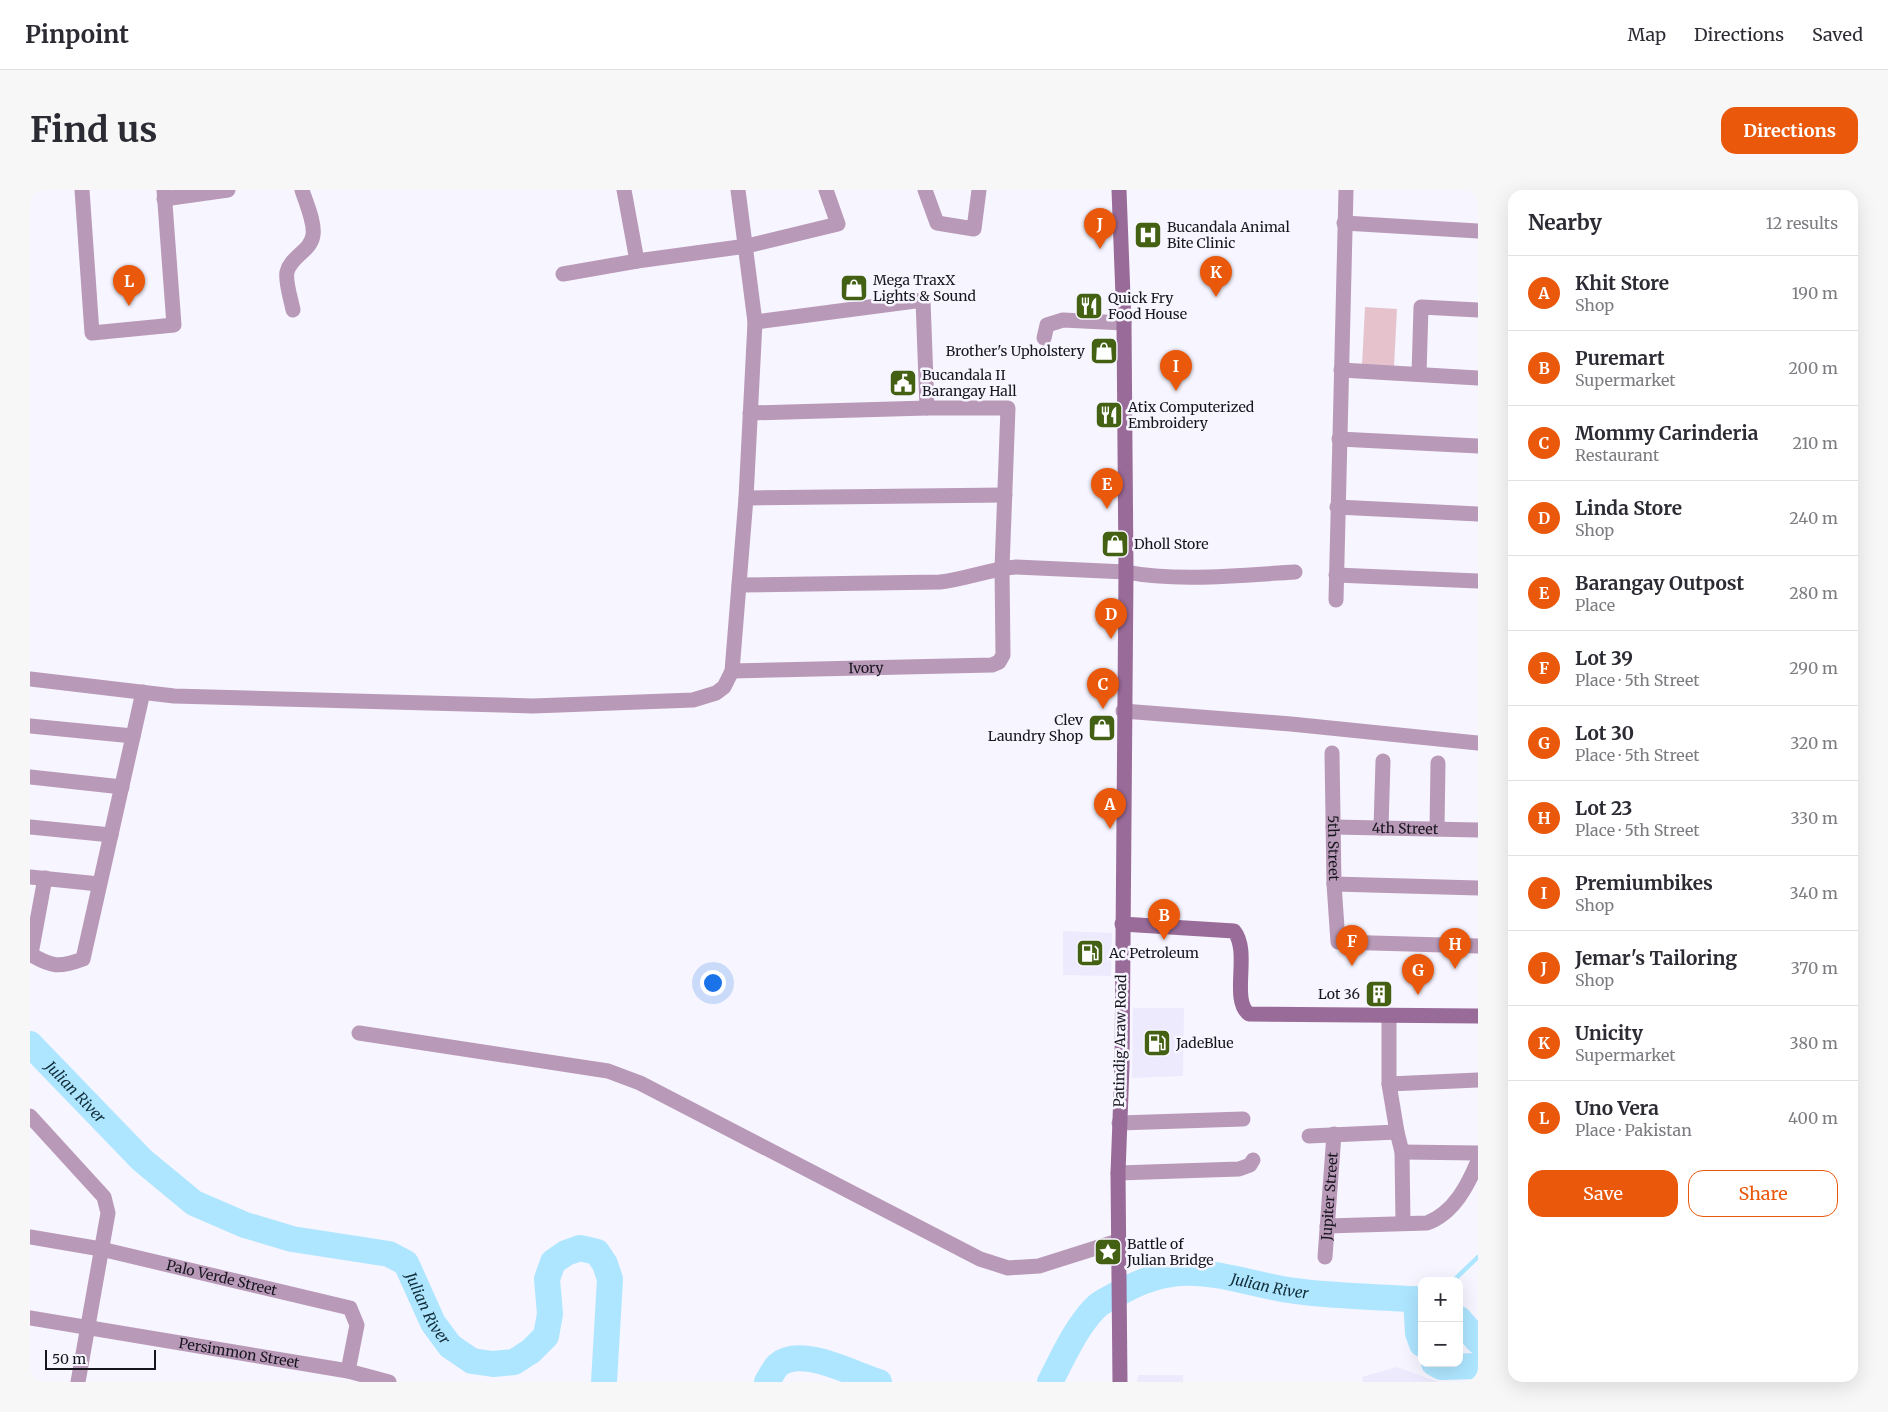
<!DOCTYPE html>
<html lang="en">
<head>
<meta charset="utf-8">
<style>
	:root { --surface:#fff; --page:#f7f7f7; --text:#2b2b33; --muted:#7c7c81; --line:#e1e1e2; --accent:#ea580c }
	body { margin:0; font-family:Merriweather,serif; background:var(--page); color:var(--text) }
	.controls { position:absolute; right:15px; bottom:15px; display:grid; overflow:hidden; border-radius:10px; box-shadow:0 5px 20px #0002 }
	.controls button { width:45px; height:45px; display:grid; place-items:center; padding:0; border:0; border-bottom:1px solid var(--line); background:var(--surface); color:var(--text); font:25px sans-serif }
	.scale { position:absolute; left:15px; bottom:12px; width:111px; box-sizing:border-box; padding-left:5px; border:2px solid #17161e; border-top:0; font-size:14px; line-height:18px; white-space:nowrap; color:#17161e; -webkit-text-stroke:4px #f7f5ff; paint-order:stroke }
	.you { position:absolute; left:682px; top:792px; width:18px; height:18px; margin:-12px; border:4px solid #fff; border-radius:50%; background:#1a73e8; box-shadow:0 0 0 8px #1a73e833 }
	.badge { display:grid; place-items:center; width:32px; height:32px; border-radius:50%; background:var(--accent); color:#fff; font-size:16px; font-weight:700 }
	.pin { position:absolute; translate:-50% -41px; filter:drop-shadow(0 1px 2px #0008) }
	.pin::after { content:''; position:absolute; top:26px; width:18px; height:15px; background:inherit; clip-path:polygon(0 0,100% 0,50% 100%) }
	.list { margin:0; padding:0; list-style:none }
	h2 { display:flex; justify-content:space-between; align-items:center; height:65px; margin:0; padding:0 20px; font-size:21px }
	h2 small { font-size:16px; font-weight:400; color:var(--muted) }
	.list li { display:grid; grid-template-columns:32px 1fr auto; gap:15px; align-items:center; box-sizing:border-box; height:75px; padding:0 20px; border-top:1px solid var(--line) }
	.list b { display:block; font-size:19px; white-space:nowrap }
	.list p { margin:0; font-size:16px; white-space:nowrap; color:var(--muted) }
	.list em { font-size:16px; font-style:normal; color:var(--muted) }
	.actions { display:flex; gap:10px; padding:15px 20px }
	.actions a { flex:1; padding:11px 0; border:1px solid var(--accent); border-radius:15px; text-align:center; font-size:18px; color:var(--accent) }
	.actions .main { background:var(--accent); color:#fff }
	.map { position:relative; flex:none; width:1448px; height:1192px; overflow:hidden; border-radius:15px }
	header { display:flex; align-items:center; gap:30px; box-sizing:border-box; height:70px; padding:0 25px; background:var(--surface); border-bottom:1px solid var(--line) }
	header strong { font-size:24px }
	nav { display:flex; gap:28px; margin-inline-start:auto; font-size:18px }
	.intro { display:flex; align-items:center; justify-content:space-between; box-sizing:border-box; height:120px; padding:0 30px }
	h1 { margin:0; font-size:35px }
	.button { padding:12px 22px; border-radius:15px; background:var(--accent); color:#fff; font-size:18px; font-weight:700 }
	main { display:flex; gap:30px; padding:0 30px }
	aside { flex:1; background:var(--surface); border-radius:15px; box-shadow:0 5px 20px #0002 }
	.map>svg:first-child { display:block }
	.built { fill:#edeafd }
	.green { fill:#e6c3cc }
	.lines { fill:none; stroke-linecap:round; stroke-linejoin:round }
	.stream { stroke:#aee6ff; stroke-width:4.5 }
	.river { stroke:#aee6ff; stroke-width:26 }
	.street { stroke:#b999b8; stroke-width:15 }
	.secondary { stroke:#996b99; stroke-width:15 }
	.labels { text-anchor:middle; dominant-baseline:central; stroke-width:5; stroke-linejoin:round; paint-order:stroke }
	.poi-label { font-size:14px; fill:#17161e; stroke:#f7f5ff; text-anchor:start }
	.street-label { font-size:14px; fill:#17161e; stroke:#f7f5ff }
	.water-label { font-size:15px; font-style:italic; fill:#122d39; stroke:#f7f5ff }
</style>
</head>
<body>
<header>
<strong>Pinpoint</strong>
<nav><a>Map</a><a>Directions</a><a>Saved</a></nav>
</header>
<div class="intro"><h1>Find us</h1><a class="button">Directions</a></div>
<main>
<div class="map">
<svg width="1448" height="1192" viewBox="0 0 1448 1192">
	<rect width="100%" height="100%" fill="#f7f5ff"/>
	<!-- built -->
	<g class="built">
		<path d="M1033,741L1082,743L1081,786L1033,785Z"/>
		<path d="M1103,818H1154L1153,886L1102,888Z"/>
		<path d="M1367,1177L1408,1192H1333L1332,1187Z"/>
		<path d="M1108,1185H1153V1192H1107Z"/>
	</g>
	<!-- green -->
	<path class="green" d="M1335,117L1367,119L1364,177L1332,175Z"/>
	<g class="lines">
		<!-- stream -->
		<path class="stream" d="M1423,1091L1448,1067"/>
		<!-- river -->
		<g class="river">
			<path id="s1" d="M0,854L112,970L164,1013L215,1035L262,1049L359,1064L376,1073L403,1133L420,1156L442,1171L463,1174L484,1172L501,1161L516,1146L520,1124L517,1089L523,1072L536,1063L550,1058L567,1062L575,1074L580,1089L574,1192"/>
			<path d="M1386,1109L1388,1143L1392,1154"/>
			<path d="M1429,1129L1448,1151"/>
			<path d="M1404,1173L1411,1177L1448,1176"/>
			<path d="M737,1192C740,1187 744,1179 748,1175C771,1155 824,1185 849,1192"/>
			<path id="s2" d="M1020,1192C1033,1167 1045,1139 1065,1118C1071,1111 1083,1107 1091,1102C1151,1068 1190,1087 1252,1099C1298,1107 1345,1106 1392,1110"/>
		</g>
		<!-- street -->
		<g class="street">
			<path d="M52,0L62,143L144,135L134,0"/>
			<path d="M594,0L607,71"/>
			<path d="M895,0L907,33L944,39L949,0"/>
			<path d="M134,9L198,0"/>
			<path d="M1314,33L1448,41"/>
			<path d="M533,84L607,71L717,56L808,34L796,0"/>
			<path d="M263,120C261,109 255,92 257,82C261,66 281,61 283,45C285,32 276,13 272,0"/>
			<path d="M725,132L893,110L897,218"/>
			<path d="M1014,148L1017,135L1033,130L1094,133"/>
			<path d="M1311,180L1448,188"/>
			<path d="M1389,184L1391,117L1448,120"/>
			<path d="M1309,249L1448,256"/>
			<path d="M716,308L975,305"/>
			<path d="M1307,317L1448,324"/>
			<path d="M1306,385L1448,391"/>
			<path d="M709,395L910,392C936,389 960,379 986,377L1096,382C1147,392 1213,385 1265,382"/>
			<path d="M1306,410L1316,0"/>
			<path id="s3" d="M702,481L962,475L969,472L973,465L972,378L978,218H897L720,223"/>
			<path d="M0,489L144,506L503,516L663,510L686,503L694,497L702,481L716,308L725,132L708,0"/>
			<path d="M1093,521L1261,534L1448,553"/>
			<path d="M0,536L103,546"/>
			<path id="s4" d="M1302,563L1304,694L1308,752L1448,756"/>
			<path d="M0,587L92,597"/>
			<path d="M0,637L81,645"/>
			<path id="s5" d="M1303,637L1448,640"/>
			<path d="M1351,638L1353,571"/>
			<path d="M1407,639L1408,573"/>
			<path d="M0,687L69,694"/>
			<path d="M1304,694L1448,698"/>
			<path d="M0,764C22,777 29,778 53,769L113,502"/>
			<path d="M1,764L15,688"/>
			<path d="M1359,826V894L1367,942L1372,962L1373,1033"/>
			<path d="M329,843L578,881L610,893L950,1069L978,1078L1009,1076L1088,1051"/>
			<path d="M1359,894L1448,890"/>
			<path d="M0,926L74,1007L78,1023L48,1192"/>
			<path d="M1089,933L1213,929"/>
			<path d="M1279,946L1367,942"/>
			<path d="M1372,962L1448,963"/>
			<path d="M1088,983L1209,979L1220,975L1223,970"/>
			<path d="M1297,1036L1397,1033C1424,1023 1438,995 1448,971"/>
			<path id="s6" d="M0,1047L71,1059L320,1118L327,1135L318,1181"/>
			<path id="s7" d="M1295,1067L1304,944"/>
			<path id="s8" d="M0,1128L318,1181L359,1192"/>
		</g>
		<!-- secondary -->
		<g class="secondary">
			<path d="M1089,0L1094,133L1096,382L1092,876L1088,983L1090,1192"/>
			<path d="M1092,734L1204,741C1221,762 1200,810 1219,824L1448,826"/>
		</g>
	</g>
	<!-- icons -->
	<defs>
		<g id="hospital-square" transform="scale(1.4375)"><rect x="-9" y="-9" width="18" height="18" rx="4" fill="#436013" stroke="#f7f5ff"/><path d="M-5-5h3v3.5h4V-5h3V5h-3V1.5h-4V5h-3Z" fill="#fff"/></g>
		<g id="shop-square" transform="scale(1.4375)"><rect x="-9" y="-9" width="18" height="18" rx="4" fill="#436013" stroke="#f7f5ff"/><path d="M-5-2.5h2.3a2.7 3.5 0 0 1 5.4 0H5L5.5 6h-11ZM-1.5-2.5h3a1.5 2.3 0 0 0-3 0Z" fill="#fff"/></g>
		<g id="restaurant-square" transform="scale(1.4375)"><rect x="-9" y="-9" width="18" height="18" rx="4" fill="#436013" stroke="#f7f5ff"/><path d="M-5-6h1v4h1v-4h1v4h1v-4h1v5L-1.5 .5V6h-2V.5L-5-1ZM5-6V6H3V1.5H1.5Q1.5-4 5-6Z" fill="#fff"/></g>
		<g id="civic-square" transform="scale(1.4375)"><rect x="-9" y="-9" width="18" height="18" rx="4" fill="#436013" stroke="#f7f5ff"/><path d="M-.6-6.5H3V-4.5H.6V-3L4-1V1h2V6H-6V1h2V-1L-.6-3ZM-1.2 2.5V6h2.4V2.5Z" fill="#fff"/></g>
		<g id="fuel-square" transform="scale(1.4375)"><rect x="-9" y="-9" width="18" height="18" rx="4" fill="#436013" stroke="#f7f5ff"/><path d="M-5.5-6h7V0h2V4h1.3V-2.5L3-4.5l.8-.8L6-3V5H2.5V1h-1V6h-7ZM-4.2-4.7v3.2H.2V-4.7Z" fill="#fff"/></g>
		<g id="building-square" transform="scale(1.4375)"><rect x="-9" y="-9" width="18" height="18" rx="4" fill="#436013" stroke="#f7f5ff"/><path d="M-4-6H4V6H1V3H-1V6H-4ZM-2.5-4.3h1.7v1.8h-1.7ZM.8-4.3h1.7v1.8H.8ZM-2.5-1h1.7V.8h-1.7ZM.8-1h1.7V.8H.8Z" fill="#fff"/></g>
		<g id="sight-square" transform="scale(1.4375)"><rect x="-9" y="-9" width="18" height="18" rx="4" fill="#436013" stroke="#f7f5ff"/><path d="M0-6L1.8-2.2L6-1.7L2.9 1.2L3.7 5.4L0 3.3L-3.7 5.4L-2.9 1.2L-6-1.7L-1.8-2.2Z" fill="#fff"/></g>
	</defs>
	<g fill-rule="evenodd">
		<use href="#hospital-square" x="1118" y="45"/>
		<use href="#shop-square" x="824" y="98"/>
		<use href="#restaurant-square" x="1059" y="116"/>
		<use href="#shop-square" x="1074" y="161"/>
		<use href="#civic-square" x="873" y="193"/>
		<use href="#restaurant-square" x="1079" y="225"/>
		<use href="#shop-square" x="1085" y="354"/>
		<use href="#shop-square" x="1072" y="538"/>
		<use href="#fuel-square" x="1060" y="763"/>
		<use href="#building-square" x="1349" y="804"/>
		<use href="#fuel-square" x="1127" y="853"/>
		<use href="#sight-square" x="1078" y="1062"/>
	</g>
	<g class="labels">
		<!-- poi labels -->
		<g class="poi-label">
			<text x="1137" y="37">Bucandala Animal<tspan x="1137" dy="16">Bite Clinic</tspan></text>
			<text x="843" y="90">Mega TraxX<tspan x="843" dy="16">Lights &amp; Sound</tspan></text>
			<text x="1078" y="108">Quick Fry<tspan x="1078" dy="16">Food House</tspan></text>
			<text x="1055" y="161" text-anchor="end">Brother's Upholstery</text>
			<text x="892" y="185">Bucandala II<tspan x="892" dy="16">Barangay Hall</tspan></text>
			<text x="1098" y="217">Atix Computerized<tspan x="1098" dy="16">Embroidery</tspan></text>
			<text x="1104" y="354">Dholl Store</text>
			<text x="1053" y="530" text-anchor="end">Clev<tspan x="1053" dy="16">Laundry Shop</tspan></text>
			<text x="1079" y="763">Ac Petroleum</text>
			<text x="1330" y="804" text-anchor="end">Lot 36</text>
			<text x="1146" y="853">JadeBlue</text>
			<text x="1097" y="1054">Battle of<tspan x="1097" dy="16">Julian Bridge</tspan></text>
		</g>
		<!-- street labels -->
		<g class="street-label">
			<text stroke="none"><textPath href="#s3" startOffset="134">Ivory</textPath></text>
			<text stroke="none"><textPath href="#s5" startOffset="72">4th Street</textPath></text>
			<text stroke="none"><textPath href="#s4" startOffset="95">5th Street</textPath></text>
			<text transform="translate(1090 851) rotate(-89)">Patindig Araw Road</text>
			<text stroke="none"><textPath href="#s7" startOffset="61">Jupiter Street</textPath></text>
			<text stroke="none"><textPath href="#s6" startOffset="196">Palo Verde Street</textPath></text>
			<text stroke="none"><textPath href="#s8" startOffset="212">Persimmon Street</textPath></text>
		</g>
		<!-- water labels -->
		<g class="water-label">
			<text stroke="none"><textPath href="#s1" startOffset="66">Julian River</textPath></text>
			<text stroke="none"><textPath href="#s2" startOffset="271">Julian River</textPath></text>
			<text stroke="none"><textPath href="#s1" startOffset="501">Julian River</textPath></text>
		</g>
	</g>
</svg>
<div class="controls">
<button>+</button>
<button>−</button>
</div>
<div class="scale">50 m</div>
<div class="you"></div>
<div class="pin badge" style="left:1080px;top:639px">A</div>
<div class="pin badge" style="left:1134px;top:750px">B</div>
<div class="pin badge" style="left:1073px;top:519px">C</div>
<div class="pin badge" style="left:1081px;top:449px">D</div>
<div class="pin badge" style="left:1077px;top:319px">E</div>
<div class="pin badge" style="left:1322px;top:776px">F</div>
<div class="pin badge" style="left:1388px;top:805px">G</div>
<div class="pin badge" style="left:1425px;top:779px">H</div>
<div class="pin badge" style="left:1146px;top:201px">I</div>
<div class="pin badge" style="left:1070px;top:59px">J</div>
<div class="pin badge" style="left:1186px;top:107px">K</div>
<div class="pin badge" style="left:99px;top:116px">L</div>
</div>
<aside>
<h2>Nearby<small>12 results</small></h2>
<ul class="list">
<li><span class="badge">A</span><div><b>Khit Store</b><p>Shop</p></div><em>190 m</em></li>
<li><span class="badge">B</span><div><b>Puremart</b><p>Supermarket</p></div><em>200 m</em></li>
<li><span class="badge">C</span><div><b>Mommy Carinderia</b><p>Restaurant</p></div><em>210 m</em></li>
<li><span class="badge">D</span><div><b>Linda Store</b><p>Shop</p></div><em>240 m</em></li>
<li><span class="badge">E</span><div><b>Barangay Outpost</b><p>Place</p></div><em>280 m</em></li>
<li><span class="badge">F</span><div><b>Lot 39</b><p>Place · 5th Street</p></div><em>290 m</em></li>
<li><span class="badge">G</span><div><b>Lot 30</b><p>Place · 5th Street</p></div><em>320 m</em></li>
<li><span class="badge">H</span><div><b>Lot 23</b><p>Place · 5th Street</p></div><em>330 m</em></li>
<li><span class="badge">I</span><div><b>Premiumbikes</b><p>Shop</p></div><em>340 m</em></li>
<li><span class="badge">J</span><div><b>Jemar's Tailoring</b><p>Shop</p></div><em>370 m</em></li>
<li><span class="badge">K</span><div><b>Unicity</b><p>Supermarket</p></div><em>380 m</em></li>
<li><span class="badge">L</span><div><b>Uno Vera</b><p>Place · Pakistan</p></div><em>400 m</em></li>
</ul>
<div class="actions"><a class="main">Save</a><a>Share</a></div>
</aside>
</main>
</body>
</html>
